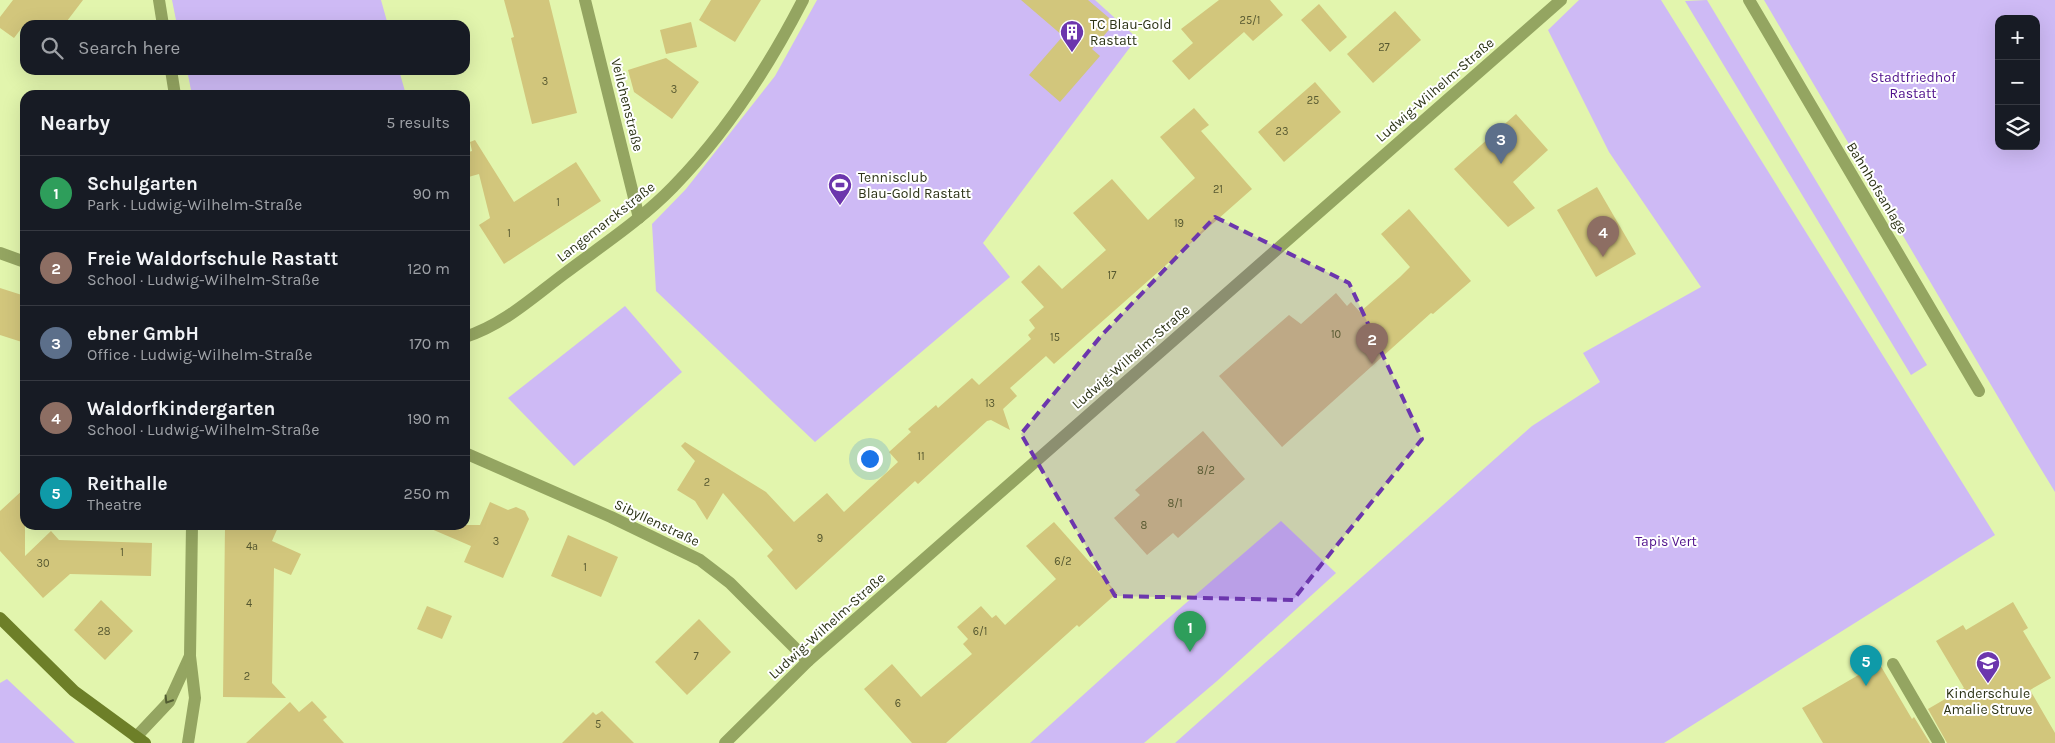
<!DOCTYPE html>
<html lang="en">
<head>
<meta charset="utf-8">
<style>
	:root { --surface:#171b24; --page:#242831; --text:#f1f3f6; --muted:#9ea1a6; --line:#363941; --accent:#db2777 }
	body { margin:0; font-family:Karla,sans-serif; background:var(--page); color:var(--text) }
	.controls { position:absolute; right:15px; top:15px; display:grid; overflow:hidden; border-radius:10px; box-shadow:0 5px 20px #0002 }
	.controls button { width:45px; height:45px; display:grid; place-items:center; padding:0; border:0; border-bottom:1px solid var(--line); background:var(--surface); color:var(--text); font:25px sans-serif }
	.you { position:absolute; left:869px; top:458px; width:18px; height:18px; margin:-12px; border:4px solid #fff; border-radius:50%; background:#1a73e8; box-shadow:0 0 0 8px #1a73e833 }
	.badge { display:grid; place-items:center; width:32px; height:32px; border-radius:50%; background:var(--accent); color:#fff; font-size:16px; font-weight:700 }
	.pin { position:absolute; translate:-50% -41px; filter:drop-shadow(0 1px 2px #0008) }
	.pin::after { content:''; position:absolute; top:26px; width:18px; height:15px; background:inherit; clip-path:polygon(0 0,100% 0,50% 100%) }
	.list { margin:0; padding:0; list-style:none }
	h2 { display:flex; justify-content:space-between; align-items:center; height:65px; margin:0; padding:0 20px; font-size:21px }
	h2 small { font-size:16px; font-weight:400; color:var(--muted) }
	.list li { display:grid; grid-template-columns:32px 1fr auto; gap:15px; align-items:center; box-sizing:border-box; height:75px; padding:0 20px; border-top:1px solid var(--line) }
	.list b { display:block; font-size:19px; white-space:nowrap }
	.list p { margin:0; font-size:16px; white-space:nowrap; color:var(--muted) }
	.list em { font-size:16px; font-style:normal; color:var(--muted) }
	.icon { flex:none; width:28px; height:28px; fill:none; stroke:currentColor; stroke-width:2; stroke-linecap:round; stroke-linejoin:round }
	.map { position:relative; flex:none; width:2055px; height:743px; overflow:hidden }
	.search { position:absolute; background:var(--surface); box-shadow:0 5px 20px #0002; left:20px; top:20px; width:450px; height:55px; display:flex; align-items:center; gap:12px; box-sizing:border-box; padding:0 18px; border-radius:15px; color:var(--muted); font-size:19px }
	.panel { position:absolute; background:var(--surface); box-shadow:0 5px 20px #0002; left:20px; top:90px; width:450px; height:440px; border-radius:15px }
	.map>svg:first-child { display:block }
	.green { fill:#cebaf5; fill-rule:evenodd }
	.building { fill:#d2c67c }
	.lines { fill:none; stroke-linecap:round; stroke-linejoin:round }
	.lane { stroke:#94a561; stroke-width:12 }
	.street { stroke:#94a561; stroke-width:12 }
	.secondary { stroke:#6d7f28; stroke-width:12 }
	.oneway { stroke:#515c31 }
	.marked { fill:#6c36ad; fill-opacity:0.2; stroke:#6c36ad; stroke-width:4; stroke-dasharray:10 6; stroke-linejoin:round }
	.labels { text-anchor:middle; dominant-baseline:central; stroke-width:4; stroke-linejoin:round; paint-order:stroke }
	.number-label { font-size:11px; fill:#565830 }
	.poi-label { font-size:14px; fill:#2d3417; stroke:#fff; text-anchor:start }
	.park-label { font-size:14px; fill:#50128c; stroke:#fff }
	.street-label { font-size:14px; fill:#2d3417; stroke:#fff }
</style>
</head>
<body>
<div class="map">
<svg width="2055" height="743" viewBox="0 0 2055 743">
	<rect width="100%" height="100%" fill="#e2f5ad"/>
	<!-- green -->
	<g class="green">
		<path d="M172,0H381L388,25H177Z"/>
		<path d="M817,0H1095L1137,38L983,243L1010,277L815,442L656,291L652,224L686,189L775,76Z"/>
		<path d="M1579,0H1661L1995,535L1664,743H1175L1532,426L1600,382L1583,353L1701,287L1609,152L1548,30Z"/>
		<path d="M1707,0L1927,365L1911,375L1685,1Z"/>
		<path d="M1764,0H2055V492L2027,446ZM1999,19H2036V146H1999Z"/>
		<path d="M187,70H399L406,95H192Z"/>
		<path d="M625,306L682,372L574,466L508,398Z"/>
		<path d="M1281,521L1336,573L1217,681L1144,743H1030L1164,622Z"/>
		<path d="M7,679L75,743H0V683Z"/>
	</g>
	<!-- building -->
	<g class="building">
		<path d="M13,0H83L64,25H24L14,38L0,28V17Z"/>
		<path d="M504,0H549L577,113L532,124L511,38L514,37Z"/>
		<path d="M711,0H761L735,42L699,20Z"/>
		<path d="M1021,0H1088L1115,23L1092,49L1100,56L1060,102L1029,75L1063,36Z"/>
		<path d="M1219,0H1270L1283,15L1253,41L1244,32L1189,80L1172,61L1193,43L1181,29Z"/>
		<path d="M1319,4L1347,37L1330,52L1301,20Z"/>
		<path d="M1395,11L1421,40L1373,83L1347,54Z"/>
		<path d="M691,22L697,47L666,54L660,30Z"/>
		<path d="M666,58L699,82L672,119L634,92L628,70Z"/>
		<path d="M1315,82L1341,112L1284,162L1258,132Z"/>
		<path d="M1194,108L1209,125L1201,131L1252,189L1054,364L1046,356L1010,388L1017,396L1003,409L1010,430L991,420L987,421L918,484L915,481L796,590L767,556L773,550L723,493L707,520L695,501L677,490L695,461L681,446L685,442L766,492L794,522L827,493L844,512L898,462L889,452L911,432L908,429L936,405L938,408L972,378L979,385L1031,339L1028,335L1035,328L1029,320L1044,307L1021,282L1039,265L1062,289L1106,250L1073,213L1112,179L1148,220L1195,178L1160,137Z"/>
		<path d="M1516,114L1548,150L1513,182L1535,208L1508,227L1454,169Z"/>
		<path d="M475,140L514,202L576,162L601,201L504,264L479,225L490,218L479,174L465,178V153L472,151L470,142Z"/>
		<path d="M1597,187L1636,254L1596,277L1557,210Z"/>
		<path d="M1409,209L1471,281L1433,314L1431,313L1282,447L1219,376L1289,315L1301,324L1336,293L1347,306L1351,302L1360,312L1400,277L1410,267L1381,234Z"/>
		<path d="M0,288L25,296V343L0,335Z"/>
		<path d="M1203,431L1245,479L1178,538L1173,533L1147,555L1114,518L1140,495L1135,490Z"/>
		<path d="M25,488V556L51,531L59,540L152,543L151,576L70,574L43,598L0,551V511Z"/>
		<path d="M490,502L508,510L516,507L525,511L529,519L503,578L464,562L471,546L422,525H480Z"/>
		<path d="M1054,522L1117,593L1079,627L1077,625L946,743H912L864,689L892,664L921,697L972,654L963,644L968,639L957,627L981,606L992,618L996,615L1005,625L1056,579L1026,546Z"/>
		<path d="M225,525H279L272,541L301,554L291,575L274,568L272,683L286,698L223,697Z"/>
		<path d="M568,535L618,557L601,597L551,576Z"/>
		<path d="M101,600L133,631L105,660L74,630Z"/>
		<path d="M2013,602L2028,628L2023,631L2051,678L2030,690L2055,733V743H1947L1928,709L1964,688L1936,641L1963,625L1966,630Z"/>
		<path d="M427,606L452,616L442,639L417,629Z"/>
		<path d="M699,619L731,652L687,695L655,662Z"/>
		<path d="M1879,663L1912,719L1914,717L1930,743H1823L1802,708Z"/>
		<path d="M312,701L327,717L323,720L344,743H246L290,702L299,712Z"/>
		<path d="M602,711L634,743H562L593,712L596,715Z"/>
	</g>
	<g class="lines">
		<!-- lane -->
		<g class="lane">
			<path d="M1749,0L1979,391"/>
			<path d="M1893,664L1939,743"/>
		</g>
		<!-- street -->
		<g class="street">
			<path d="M159,0L163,25"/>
			<path d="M585,0L639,218"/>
			<path d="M171,70L175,95"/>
			<path d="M0,253L25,262"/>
			<path d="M465,337C503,325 532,298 564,274C601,246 641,220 673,187C727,132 768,68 803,0"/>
			<path d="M465,453L611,517L700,560L730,583L808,661"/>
			<path d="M136,737L169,702L190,656"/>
			<path d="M188,743L195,698L190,656L192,525"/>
			<path d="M725,743L808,661L1561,0"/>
		</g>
		<!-- secondary -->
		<path class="secondary" d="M0,618L74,691L145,743"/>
	</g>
	<!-- one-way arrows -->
	<defs><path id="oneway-chevron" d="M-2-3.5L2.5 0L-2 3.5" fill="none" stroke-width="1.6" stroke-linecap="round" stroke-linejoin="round" transform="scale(1.25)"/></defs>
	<use class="oneway" href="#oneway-chevron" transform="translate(168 700) rotate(122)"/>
	<!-- marked area -->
	<path class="marked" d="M1215,217L1349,283L1422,439L1293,600L1115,596L1021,434L1101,336Z"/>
	<!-- icons -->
	<defs>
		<g id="building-pin" transform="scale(1.25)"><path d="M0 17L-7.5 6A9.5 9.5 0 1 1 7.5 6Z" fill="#6c36ad" stroke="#fff"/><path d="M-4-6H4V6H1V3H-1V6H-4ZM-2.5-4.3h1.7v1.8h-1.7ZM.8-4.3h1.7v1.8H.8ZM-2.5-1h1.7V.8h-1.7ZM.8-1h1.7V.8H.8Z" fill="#fff"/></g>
		<g id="stadium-pin" transform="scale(1.25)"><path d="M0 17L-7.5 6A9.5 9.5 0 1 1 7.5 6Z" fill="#6c36ad" stroke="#fff"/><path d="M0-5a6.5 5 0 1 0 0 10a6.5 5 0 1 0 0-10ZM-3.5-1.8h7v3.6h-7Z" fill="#fff"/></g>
		<g id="school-pin" transform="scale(1.25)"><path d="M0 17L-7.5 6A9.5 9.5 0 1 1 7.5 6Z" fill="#6c36ad" stroke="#fff"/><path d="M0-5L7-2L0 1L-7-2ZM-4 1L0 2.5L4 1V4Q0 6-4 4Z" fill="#fff"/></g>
	</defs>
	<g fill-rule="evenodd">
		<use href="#building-pin" x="1072" y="32"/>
		<use href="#stadium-pin" x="840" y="185"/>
		<use href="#school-pin" x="1988" y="663"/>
	</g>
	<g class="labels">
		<!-- number labels -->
		<g class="number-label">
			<text x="1250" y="20">25/1</text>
			<text x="1384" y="47">27</text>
			<text x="545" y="81">3</text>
			<text x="674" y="89">3</text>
			<text x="1313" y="100">25</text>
			<text x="1282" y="131">23</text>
			<text x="1218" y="189">21</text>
			<text x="558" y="202">1</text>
			<text x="1179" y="223">19</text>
			<text x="509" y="233">1</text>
			<text x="1112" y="275">17</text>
			<text x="1336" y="334">10</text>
			<text x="1055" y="337">15</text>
			<text x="990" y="403">13</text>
			<text x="921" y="456">11</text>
			<text x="1206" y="470">8/2</text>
			<text x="707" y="482">2</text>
			<text x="1175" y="503">8/1</text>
			<text x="1144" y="525">8</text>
			<text x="820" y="538">9</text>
			<text x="496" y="541">3</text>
			<text x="252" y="546">4a</text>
			<text x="122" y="552">1</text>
			<text x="1063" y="561">6/2</text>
			<text x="43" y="563">30</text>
			<text x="585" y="567">1</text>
			<text x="249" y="603">4</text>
			<text x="104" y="631">28</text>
			<text x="980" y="631">6/1</text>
			<text x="696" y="656">7</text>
			<text x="247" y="676">2</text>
			<text x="898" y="703">6</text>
			<text x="598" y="724">5</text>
		</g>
		<!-- poi labels -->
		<g class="poi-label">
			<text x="1090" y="24">TC Blau-Gold<tspan x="1090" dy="16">Rastatt</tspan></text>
			<text x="858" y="177">Tennisclub<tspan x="858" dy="16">Blau-Gold Rastatt</tspan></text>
			<text x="1988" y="693" text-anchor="middle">Kinderschule<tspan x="1988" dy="16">Amalie Struve</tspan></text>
		</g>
		<!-- park labels -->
		<g class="park-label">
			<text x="1913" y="77">Stadtfriedhof<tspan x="1913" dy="16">Rastatt</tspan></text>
			<text x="1666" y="541">Tapis Vert</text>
		</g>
		<!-- street labels -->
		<g class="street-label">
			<text transform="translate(1435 90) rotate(-41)">Ludwig-Wilhelm-Straße</text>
			<text transform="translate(627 105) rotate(76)">Veilchenstraße</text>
			<text transform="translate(1877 188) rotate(59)">Bahnhofsanlage</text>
			<text transform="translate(606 222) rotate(-38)">Langemarckstraße</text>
			<text transform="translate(1131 357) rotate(-41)">Ludwig-Wilhelm-Straße</text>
			<text transform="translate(657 523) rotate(25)">Sibyllenstraße</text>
			<text transform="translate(827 626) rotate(-42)">Ludwig-Wilhelm-Straße</text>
		</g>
	</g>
</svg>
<div class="controls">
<button>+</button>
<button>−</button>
<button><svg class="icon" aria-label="layers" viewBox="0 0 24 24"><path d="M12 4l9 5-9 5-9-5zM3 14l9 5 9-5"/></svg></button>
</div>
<div class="you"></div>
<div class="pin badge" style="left:1190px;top:652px;background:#2e9e5b">1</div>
<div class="pin badge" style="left:1372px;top:364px;background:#8d6e63">2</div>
<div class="pin badge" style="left:1501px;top:164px;background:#5c6f8a">3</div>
<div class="pin badge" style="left:1603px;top:257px;background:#8d6e63">4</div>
<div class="pin badge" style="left:1866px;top:686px;background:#0f9aa8">5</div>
<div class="search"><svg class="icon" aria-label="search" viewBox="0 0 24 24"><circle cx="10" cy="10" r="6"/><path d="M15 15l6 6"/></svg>Search here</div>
<section class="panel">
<h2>Nearby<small>5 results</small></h2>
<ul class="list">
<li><span class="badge" style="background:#2e9e5b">1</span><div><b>Schulgarten</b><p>Park · Ludwig-Wilhelm-Straße</p></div><em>90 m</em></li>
<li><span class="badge" style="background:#8d6e63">2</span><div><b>Freie Waldorfschule Rastatt</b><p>School · Ludwig-Wilhelm-Straße</p></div><em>120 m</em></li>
<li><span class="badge" style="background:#5c6f8a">3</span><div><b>ebner GmbH</b><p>Office · Ludwig-Wilhelm-Straße</p></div><em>170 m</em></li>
<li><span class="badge" style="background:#8d6e63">4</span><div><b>Waldorfkindergarten</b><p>School · Ludwig-Wilhelm-Straße</p></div><em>190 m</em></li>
<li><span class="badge" style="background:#0f9aa8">5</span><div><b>Reithalle</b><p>Theatre</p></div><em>250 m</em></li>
</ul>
</section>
</div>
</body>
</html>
